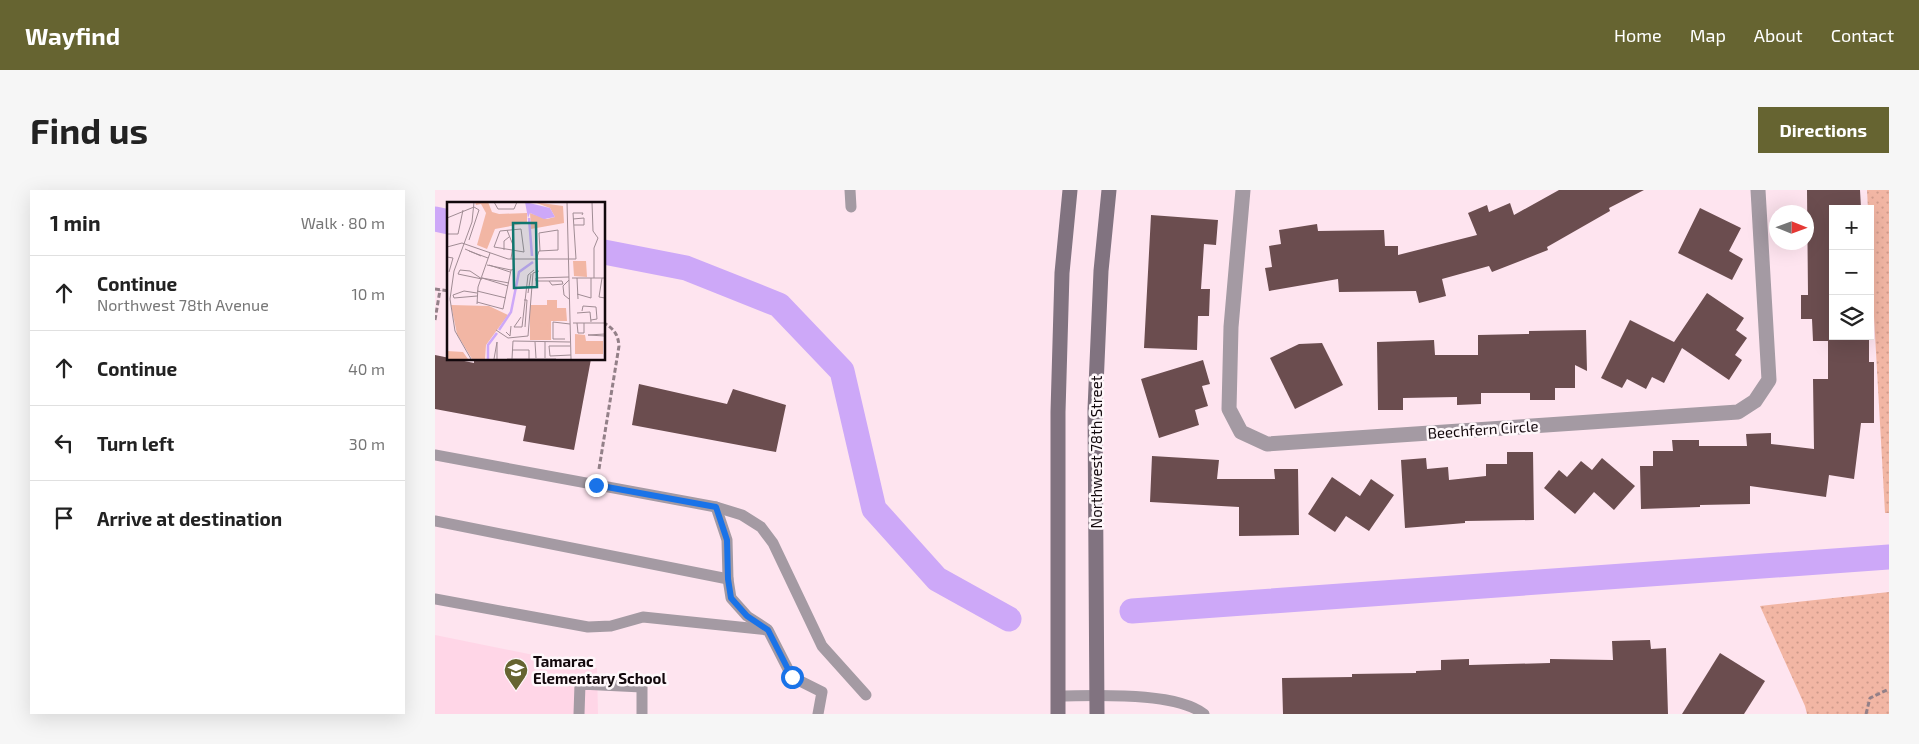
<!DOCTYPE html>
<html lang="en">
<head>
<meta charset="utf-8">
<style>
	:root { --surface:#fff; --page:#f6f6f6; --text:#222; --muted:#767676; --line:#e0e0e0; --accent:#666431 }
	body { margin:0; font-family:"Exo 2",sans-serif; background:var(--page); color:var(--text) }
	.controls { position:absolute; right:15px; top:15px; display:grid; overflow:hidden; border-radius:0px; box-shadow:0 5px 20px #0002 }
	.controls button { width:45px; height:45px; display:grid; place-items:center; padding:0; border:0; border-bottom:1px solid var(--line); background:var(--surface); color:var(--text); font:25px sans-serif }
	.compass { position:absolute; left:1334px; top:15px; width:45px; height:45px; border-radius:50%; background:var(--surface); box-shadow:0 5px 20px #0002; rotate:91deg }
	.stop { position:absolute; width:15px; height:15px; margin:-11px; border:4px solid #1a73e8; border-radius:50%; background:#fff }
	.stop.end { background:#1a73e8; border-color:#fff; box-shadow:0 1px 5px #0008 }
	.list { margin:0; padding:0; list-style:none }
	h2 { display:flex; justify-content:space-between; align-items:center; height:65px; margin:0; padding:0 20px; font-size:21px }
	h2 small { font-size:16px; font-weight:400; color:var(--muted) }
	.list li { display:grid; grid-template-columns:32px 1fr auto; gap:15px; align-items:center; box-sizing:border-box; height:75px; padding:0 20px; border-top:1px solid var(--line) }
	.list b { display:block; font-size:19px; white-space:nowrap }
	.list p { margin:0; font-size:16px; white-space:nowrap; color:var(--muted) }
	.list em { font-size:16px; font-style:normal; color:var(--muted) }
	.icon { flex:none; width:28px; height:28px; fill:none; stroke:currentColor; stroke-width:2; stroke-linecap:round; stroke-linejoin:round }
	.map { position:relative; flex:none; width:1454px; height:524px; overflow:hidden; border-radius:0px }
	header { display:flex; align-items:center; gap:30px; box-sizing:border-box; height:70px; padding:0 25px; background:var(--accent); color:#fff }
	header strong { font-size:24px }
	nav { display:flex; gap:28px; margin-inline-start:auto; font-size:18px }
	.intro { display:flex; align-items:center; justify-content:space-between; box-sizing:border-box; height:120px; padding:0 30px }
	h1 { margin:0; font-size:35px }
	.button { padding:12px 22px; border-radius:0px; background:var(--accent); color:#fff; font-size:18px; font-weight:700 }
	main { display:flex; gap:30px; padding:0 30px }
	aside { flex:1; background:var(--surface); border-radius:0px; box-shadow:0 5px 20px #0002 }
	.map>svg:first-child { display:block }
	.built { fill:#ffd6e7 }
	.grass { fill:url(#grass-dots) }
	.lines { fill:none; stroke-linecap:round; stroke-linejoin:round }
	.canal { stroke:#cda8f8; stroke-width:25 }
	.building { fill:#6b4d4f }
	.path { stroke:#938088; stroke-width:3; stroke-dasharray:5 2.5; stroke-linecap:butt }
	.lane { stroke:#a49aa3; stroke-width:11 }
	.street { stroke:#a49aa3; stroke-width:15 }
	.secondary { stroke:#817380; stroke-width:15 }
	.route { stroke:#1a73e8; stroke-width:6 }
	.labels { text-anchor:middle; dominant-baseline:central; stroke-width:5; stroke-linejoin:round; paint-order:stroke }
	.street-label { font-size:15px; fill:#12080c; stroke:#fef7fa }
	.poi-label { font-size:15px; font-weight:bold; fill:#12080c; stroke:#fef7fa; text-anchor:start }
	.inset-river { fill:none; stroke:#cda8f8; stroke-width:2.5 }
	.inset-road { fill:none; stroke:#a08c94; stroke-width:1 }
	.view { fill:#0f766e; fill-opacity:0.15; stroke:#0f766e; stroke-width:2.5 }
	.inset-edge { fill:none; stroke:#12080c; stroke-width:2.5 }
</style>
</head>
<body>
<header>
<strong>Wayfind</strong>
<nav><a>Home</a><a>Map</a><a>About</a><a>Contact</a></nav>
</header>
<div class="intro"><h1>Find us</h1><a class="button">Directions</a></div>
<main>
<aside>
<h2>1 min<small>Walk · 80 m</small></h2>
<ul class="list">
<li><svg class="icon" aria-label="ahead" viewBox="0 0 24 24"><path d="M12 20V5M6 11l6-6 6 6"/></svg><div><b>Continue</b><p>Northwest 78th Avenue</p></div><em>10 m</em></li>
<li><svg class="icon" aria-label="ahead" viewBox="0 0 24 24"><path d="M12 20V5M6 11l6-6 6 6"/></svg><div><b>Continue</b></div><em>40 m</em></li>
<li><svg class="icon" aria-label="left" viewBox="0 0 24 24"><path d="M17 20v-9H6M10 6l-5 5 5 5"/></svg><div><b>Turn left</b></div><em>30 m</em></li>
<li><svg class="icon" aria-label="arrive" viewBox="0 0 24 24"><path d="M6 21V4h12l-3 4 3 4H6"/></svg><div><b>Arrive at destination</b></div></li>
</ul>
</aside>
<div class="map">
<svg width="1454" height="524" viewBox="0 0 1454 524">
	<defs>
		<pattern id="grass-dots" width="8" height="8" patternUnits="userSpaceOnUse" patternTransform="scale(1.25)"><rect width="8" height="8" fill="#f2b6a4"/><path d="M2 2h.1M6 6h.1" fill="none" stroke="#ce9b8c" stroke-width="1.8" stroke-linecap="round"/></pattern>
	</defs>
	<rect width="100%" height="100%" fill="#fee4ef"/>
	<!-- built -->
	<path class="built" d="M0,445L162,478L163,524H0Z"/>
	<!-- grass -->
	<g class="grass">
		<path d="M1432,0H1454V323H1450L1435,55V19H1433Z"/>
		<path d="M1454,402V524H1372L1370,516L1325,416Z"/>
	</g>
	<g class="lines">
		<!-- canal -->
		<g class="canal">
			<path d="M0,29L14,32"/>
			<path d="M169,62L251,78L344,115L407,181L439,319L502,389L574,429"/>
			<path d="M697,421L1454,367"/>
		</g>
	</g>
	<!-- building -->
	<g class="building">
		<path d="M1124,0H1209L1174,18L1175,21L1112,57L1113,60L1057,82L1054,76L1007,89L1011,106L984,113L981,101L904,102L903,89L834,101L830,78L837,77L834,56L846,54L844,40L882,34L883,41L949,40L950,56H963V65L1042,45L1033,23L1052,15L1054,22L1075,13L1079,25Z"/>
		<path d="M1372,0H1425L1426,18L1398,19V146H1434V172H1439V233H1426L1419,289L1394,285L1391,307L1315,296V314L1265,315V317L1206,319L1205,276H1218V261H1238L1237,250H1264V256H1312L1311,244L1336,243V254L1379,259L1378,189H1393V151H1378L1377,129H1366V105H1373Z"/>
		<path d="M1265,18L1306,38L1294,61L1308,69L1297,90L1243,63Z"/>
		<path d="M716,25L783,30L781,55L769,54L766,99H775L774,126H763L762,160L709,158Z"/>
		<path d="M1272,103L1309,128L1301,140L1312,148L1300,165L1307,170L1294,190L1247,158L1229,193L1217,187L1211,199L1192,189L1187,198L1166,188L1195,130L1239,152Z"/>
		<path d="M1151,140L1152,181L1140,175V198H1120V210H1095V203H1046V214L1022,215V207L968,208V220H943L942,152L999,150L1000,165H1043V145L1094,144V141Z"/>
		<path d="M887,153L908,195L860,219L835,168L864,154Z"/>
		<path d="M0,165L39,173V169H156L139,260L88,251L91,236L0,219Z"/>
		<path d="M768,170L775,194L767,196L773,216L760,220L764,235L724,248L706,189Z"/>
		<path d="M204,194L292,214L298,199L351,215L341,262L197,235Z"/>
		<path d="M1072,262H1098L1099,330L1030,331V333L970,338L966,270L991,268L992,279L1013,277L1014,290L1051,286V274H1072Z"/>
		<path d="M717,266L784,270L782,289H840L839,279H863L864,345L804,346V317L715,312Z"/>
		<path d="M1167,268L1200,296L1179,320L1159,302L1140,324L1109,298L1124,280L1132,287L1146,271L1157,280Z"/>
		<path d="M897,287L925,306L936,289L959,305L934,341L911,326L900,342L873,324Z"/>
		<path d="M1215,450L1216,459L1231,458L1233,524H848L847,488L917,487V484L981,483V481L1006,480V470L1034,469V475L1115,473V469L1178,470L1177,451Z"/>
		<path d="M1285,463L1330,491L1309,524H1247Z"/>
	</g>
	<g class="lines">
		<!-- path -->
		<g class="path">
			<path d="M0,99L14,101"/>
			<path d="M0,130L5,100"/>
			<path d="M164,279L184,156C183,144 179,139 169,133"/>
			<path d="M1431,524L1435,508L1454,499"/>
		</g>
		<!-- lane -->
		<g class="lane">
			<path d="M415,0L416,17"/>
			<path d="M0,265L281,317L307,325L326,337L338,353L387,456L431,505"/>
			<path d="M281,317L292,350L293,389L296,408L312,426L332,439"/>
			<path d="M0,331L293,389"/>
			<path d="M0,409L153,437L176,436L208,427L333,440L357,487L387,502L383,524"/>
			<path d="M623,506C660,506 739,501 769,524"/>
			<path d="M144,524L145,494L207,497V524"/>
		</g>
		<!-- street -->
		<path class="street" d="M808,0L796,137L794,219L806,242L832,254L1303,222L1320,211L1334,190L1323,0"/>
		<!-- secondary -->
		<g class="secondary">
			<path d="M623,524V222L627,83L635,0"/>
			<path d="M662,524L660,219L666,81L674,0"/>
		</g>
	</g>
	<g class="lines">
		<!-- route -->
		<path class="route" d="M161,295L281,317L292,350L293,389L296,408L312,426L333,440L357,487"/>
	</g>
	<!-- icons -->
	<defs>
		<g id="school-pin" transform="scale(1.25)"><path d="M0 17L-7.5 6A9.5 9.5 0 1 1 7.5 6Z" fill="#666431" stroke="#fef7fa"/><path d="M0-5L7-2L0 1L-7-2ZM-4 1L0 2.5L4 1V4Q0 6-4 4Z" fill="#fff"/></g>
	</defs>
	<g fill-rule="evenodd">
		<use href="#school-pin" x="81" y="480"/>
	</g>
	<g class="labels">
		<!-- street labels -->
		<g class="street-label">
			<text transform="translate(1048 239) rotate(-4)">Beechfern Circle</text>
			<text transform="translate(661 262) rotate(-90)">Northwest 78th Street</text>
		</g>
		<!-- poi labels -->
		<g class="poi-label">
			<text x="98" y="471">Tamarac<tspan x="98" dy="17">Elementary School</tspan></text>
		</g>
	</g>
	<!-- overview -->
	<g transform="translate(12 12)">
		<rect width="158" height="158" fill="#fee4ef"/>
		<path d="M28,0H41L45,10L52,12L80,11V21L48,27L40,47L30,43L39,11L34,2L29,3ZM87,0L116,4L117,21L84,27L83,11L100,17L108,15L103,6ZM126,59H139L140,75L127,74ZM128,132L138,133L139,139H156V152H128ZM0,149L16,150L21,157H0Z" fill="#f2b6a4"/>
		<path d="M100,98H110V106H119L120,119H104V138H83V103H100ZM4,103L42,104L61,113L39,143L38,157H25L10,132Z" fill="#f2b6a4"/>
		<path d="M100,121L101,134H99L93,132L88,122Z" fill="#f2b6a4"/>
		<path d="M78,0L103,6L108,15L97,17L83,11L81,16Z" fill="#cda8f8"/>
		<path class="inset-river" d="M82,16L85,54M52,128L64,110L72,70L86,60M41,157V143L50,131"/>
		<path class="inset-road" d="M47,0L51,7H67L70,0M120,0L124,157M145,0L146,29L151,36L147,46V76M0,16L27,5M126,17L137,16V23H127M74,27L77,50L47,45L53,29ZM60,28L66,43L64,57M0,32H11L16,8M22,38L32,8L27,5M15,41L61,57H129L126,11H136L135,13M0,45L15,41M18,47L34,54M57,48V39L62,35M22,49L41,56M0,55L6,56L2,70M89,58L92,49L111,48V28L92,31L93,49M40,63L64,68M42,63L63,70M13,68L23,69L35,77L11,72ZM35,76L61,84M35,76L62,81M89,76V79H115L116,82L105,83L102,79M89,76L122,75M125,76H158M130,76L131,97M155,76L152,95L158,96M122,78L116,84L117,93L122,97M30,89L59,96M81,91L84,72M130,92L144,96V76M6,93L17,89L30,91M6,93L7,96L30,94M77,98H80L78,125M30,100L56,107L64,68L68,67M30,102L31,85L43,51M135,109L136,104L149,105L150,117L144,118M130,111L143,110L144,120M74,115L67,125H75M126,121H158M130,121L131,131H137V121M75,125L81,73L87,68M49,128L61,136L81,134L86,71L92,69M59,130L63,134L64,124M158,132L141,133L158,134M118,137H106V120L123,122M88,140L89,156M98,140V156M123,144H102L103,154L124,153M65,148H82V157M24,157L8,129L3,97L7,69L25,20L27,0M47,157L50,140V157M60,157H109M65,157L66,139L123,140"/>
		<path class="view" d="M66,21H89L90,85L67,86Z"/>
		<rect width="158" height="158" class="inset-edge"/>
	</g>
</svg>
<div class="controls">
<button>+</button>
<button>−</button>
<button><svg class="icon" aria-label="layers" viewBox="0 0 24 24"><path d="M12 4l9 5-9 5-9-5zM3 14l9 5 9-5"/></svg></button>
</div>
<svg class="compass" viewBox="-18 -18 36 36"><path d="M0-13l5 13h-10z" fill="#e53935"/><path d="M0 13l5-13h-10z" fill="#767676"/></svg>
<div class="stop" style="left:357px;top:487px"></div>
<div class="stop end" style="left:161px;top:295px"></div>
</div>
</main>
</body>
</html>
